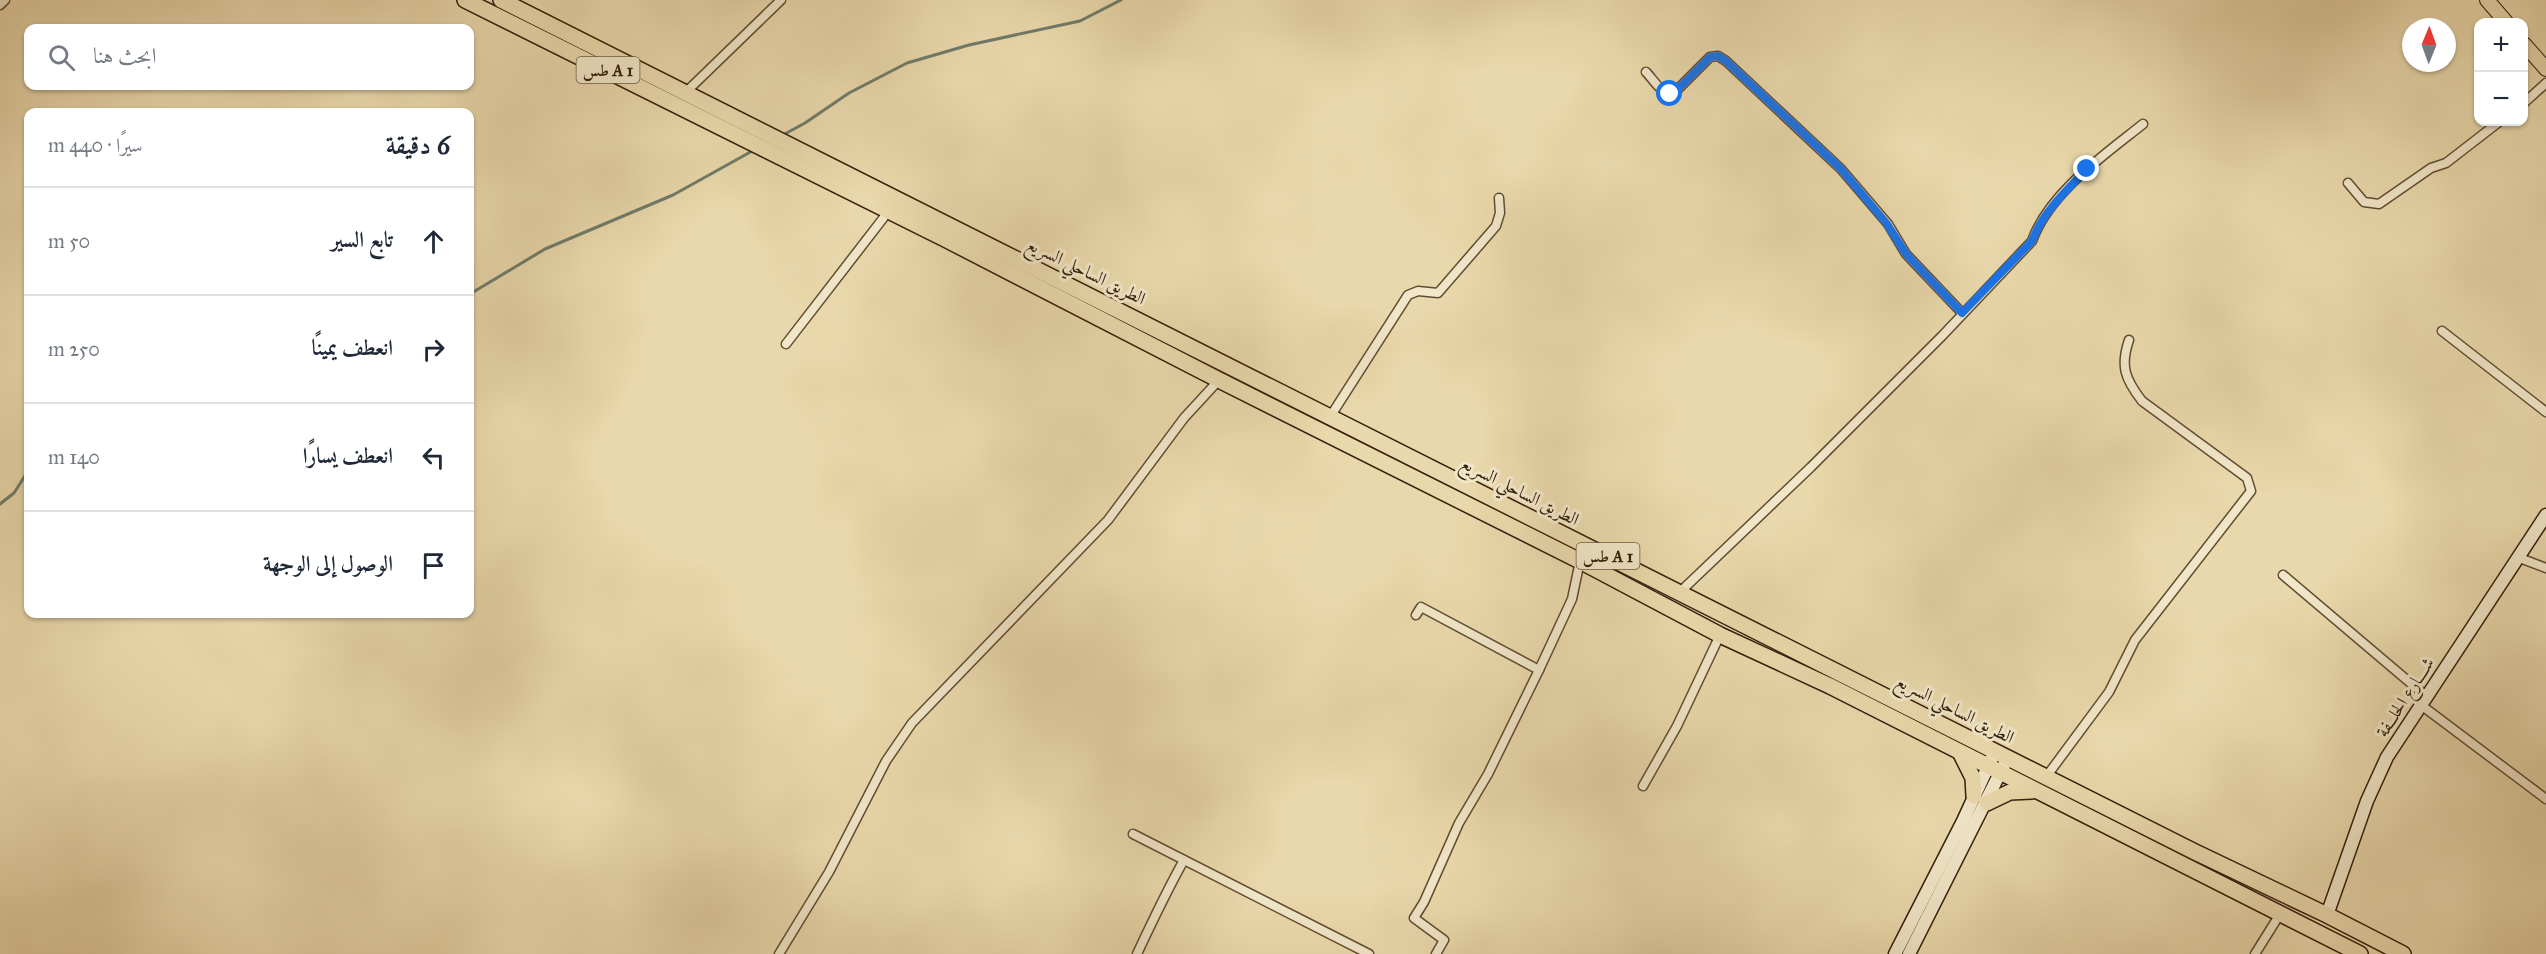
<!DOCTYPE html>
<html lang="ar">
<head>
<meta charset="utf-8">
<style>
	:root { --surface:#fff; --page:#f6f6f7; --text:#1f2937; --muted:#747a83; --line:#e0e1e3 }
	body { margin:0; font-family:"IM FELL Great Primer",Amiri,serif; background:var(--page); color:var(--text); direction:rtl }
	.controls { position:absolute; right:18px; top:18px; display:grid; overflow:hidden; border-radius:12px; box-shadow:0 2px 4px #0004 }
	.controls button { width:54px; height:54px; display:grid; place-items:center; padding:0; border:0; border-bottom:2px solid var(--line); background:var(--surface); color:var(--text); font:30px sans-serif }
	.compass { position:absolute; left:2402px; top:18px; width:54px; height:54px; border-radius:50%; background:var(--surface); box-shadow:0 2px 4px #0004; rotate:1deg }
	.stop { position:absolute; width:18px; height:18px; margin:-14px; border:4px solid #1a73e8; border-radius:50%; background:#fff }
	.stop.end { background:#1a73e8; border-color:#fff; box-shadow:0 2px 6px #0008 }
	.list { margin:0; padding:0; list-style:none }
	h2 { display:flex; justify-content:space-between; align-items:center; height:78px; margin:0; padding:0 24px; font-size:26px }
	h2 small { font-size:20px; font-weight:400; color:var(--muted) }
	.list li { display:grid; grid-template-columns:39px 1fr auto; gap:18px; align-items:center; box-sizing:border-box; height:108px; padding:0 24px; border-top:2px solid var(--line) }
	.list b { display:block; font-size:22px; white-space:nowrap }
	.list em { font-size:20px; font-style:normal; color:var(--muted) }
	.icon { flex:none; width:33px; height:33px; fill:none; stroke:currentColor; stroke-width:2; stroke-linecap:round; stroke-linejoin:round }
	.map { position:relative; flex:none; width:2546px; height:954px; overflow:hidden; direction:ltr }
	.search { position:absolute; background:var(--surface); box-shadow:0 2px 4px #0004; left:24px; top:24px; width:450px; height:66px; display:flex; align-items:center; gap:15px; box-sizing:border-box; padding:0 21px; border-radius:12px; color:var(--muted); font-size:22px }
	.panel { position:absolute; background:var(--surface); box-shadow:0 2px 4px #0004; left:24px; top:108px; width:450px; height:510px; border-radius:12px; direction:rtl }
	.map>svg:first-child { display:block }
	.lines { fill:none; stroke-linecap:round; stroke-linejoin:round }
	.stream { stroke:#6f7b6a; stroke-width:3 }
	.street-casing { stroke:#604c32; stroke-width:11 }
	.secondary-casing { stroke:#331d09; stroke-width:15 }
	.primary-casing { stroke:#331d09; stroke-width:16 }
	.highway-casing { stroke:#331d09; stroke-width:18 }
	.street { stroke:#f1e6c8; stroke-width:8 }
	.secondary { stroke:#f1e6c8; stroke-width:12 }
	.primary { stroke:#e9d8ab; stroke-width:14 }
	.highway { stroke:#e9d8ab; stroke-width:15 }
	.route { stroke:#1a73e8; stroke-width:8 }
	.labels { text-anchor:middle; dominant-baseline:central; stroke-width:6; stroke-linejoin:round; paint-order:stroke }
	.shield { fill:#f1e6c8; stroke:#6c5942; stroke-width:1.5 }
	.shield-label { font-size:16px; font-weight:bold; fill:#331d09 }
	.street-label { font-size:18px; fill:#331d09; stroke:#f1e6c8 }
</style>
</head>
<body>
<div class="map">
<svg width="2546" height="954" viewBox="0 0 2546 954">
	<rect width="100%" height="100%" fill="#e9d8ab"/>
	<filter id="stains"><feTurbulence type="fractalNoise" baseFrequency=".00333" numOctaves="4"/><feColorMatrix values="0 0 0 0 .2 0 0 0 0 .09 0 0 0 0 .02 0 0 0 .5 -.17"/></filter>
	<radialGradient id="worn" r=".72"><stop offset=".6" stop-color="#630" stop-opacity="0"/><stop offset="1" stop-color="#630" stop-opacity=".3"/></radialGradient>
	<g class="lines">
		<!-- stream -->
		<g class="stream">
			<path d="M781,136L805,123L849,93L907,63L969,45L1080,21L1121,0"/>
			<path d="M470,294L545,249L673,195L754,150"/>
			<path d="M0,504L14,493L28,471"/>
		</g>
		<!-- street casing -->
		<g class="street-casing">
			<g id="street">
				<path d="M0,5L5,0"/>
				<path d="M1646,72C1654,80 1662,96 1674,93L1710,57L1718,56L1726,61L1841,169L1888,224L1906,254L1962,313"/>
				<path d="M685,93L781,0"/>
				<path d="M2524,103L2546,83"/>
				<path d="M2348,183L2364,202L2379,204L2431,168L2446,163L2499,122"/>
				<path d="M2442,331L2546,412"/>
				<path d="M786,344L888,212"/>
				<path d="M1330,417L1408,295L1418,291L1438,293L1496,226L1500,213L1499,198"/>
				<path d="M2517,557L2546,568"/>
				<path d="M2283,575L2427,697"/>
				<path d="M1680,592L1811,467L1942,336L2032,241C2049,193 2104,155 2143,124"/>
				<path d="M1416,615L1421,607L1539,670L1572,599L1580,561"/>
				<path d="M2421,705L2546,799"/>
				<path d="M2046,777L2109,692L2135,640L2251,491L2247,478L2142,401C2125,379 2120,366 2129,340"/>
				<path d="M1643,786L1677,726L1720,635"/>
				<path d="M1133,834L1369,954"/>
				<path d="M779,954L829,872L886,761L912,723L1108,520L1184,418L1219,380"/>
				<path d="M1137,954C1152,922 1166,892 1184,860"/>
				<path d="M1436,954L1444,940L1414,918L1424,902L1459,823L1488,774L1539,670"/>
				<path d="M2255,954L2280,914"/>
			</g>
		</g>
		<!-- secondary casing -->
		<g class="secondary-casing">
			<g id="secondary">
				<path d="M2327,915L2367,801L2387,757L2546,515"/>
				<path d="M1895,954L1963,821L1992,758"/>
				<path d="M1909,954L2004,765"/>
			</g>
		</g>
		<!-- primary casing -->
		<g class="primary-casing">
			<g id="primary">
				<path d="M2487,0L2506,22"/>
				<path d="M2524,44L2546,69"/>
			</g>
		</g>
		<!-- highway casing -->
		<g class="highway-casing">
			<g id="highway">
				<path d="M465,0L947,240L1219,380L1580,561L1720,635L1830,686L2360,954"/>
				<path d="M501,0L2195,852L2327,915L2403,954"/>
				<path d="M1961,754L1973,778L1974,796"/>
				<path d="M1987,803L2010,792L2032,791"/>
			</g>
		</g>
		<!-- street -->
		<use href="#street" class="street"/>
		<!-- secondary -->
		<use href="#secondary" class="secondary"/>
		<!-- primary -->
		<use href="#primary" class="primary"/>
		<!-- highway -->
		<use href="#highway" class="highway"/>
	</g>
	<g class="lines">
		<!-- route -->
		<path class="route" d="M1670,94L1674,93L1710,57L1718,56L1726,61L1841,169L1887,224L1906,254L1962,313L2032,241C2043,212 2066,191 2087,169"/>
	</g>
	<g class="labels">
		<!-- shield labels -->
		<g class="shield">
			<rect x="576.5" y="57" width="63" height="26" rx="4.5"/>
			<rect x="1576.5" y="543" width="63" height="26" rx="4.5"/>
		</g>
		<g class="shield-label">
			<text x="608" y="70">طس A 1</text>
			<text x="1608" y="556">طس A 1</text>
		</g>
		<!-- street labels -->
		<g class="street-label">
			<text transform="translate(1086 271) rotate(26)">الطريق الساحلي السريع</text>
			<text transform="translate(1520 491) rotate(27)">الطريق الساحلي السريع</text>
			<text transform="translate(2405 697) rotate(-57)">شــــارع الحلـــفة</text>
			<text transform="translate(1955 709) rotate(27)">الطريق الساحلي السريع</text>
		</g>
	</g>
	<rect width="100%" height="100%" filter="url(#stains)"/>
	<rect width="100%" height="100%" fill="url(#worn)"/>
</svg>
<div class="controls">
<button>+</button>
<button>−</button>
</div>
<svg class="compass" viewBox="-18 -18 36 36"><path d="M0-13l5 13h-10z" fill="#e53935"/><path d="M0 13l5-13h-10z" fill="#747a83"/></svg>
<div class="stop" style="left:1670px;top:94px"></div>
<div class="stop end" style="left:2087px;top:169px"></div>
<div class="search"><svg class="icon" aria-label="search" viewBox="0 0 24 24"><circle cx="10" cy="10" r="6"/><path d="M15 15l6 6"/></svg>ابحث هنا</div>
<section class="panel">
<h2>6 دقيقة<small>سيرًا · 440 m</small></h2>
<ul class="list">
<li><svg class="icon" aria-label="ahead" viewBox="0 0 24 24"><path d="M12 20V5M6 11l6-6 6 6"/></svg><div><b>تابع السير</b></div><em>50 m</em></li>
<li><svg class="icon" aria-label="right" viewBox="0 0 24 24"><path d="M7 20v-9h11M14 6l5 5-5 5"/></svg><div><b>انعطف يمينًا</b></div><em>250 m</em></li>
<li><svg class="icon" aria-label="left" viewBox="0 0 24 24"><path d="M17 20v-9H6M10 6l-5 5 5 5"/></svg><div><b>انعطف يسارًا</b></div><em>140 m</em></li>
<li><svg class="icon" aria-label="arrive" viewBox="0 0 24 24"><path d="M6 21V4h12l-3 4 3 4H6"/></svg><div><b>الوصول إلى الوجهة</b></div></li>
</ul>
</section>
</div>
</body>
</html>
